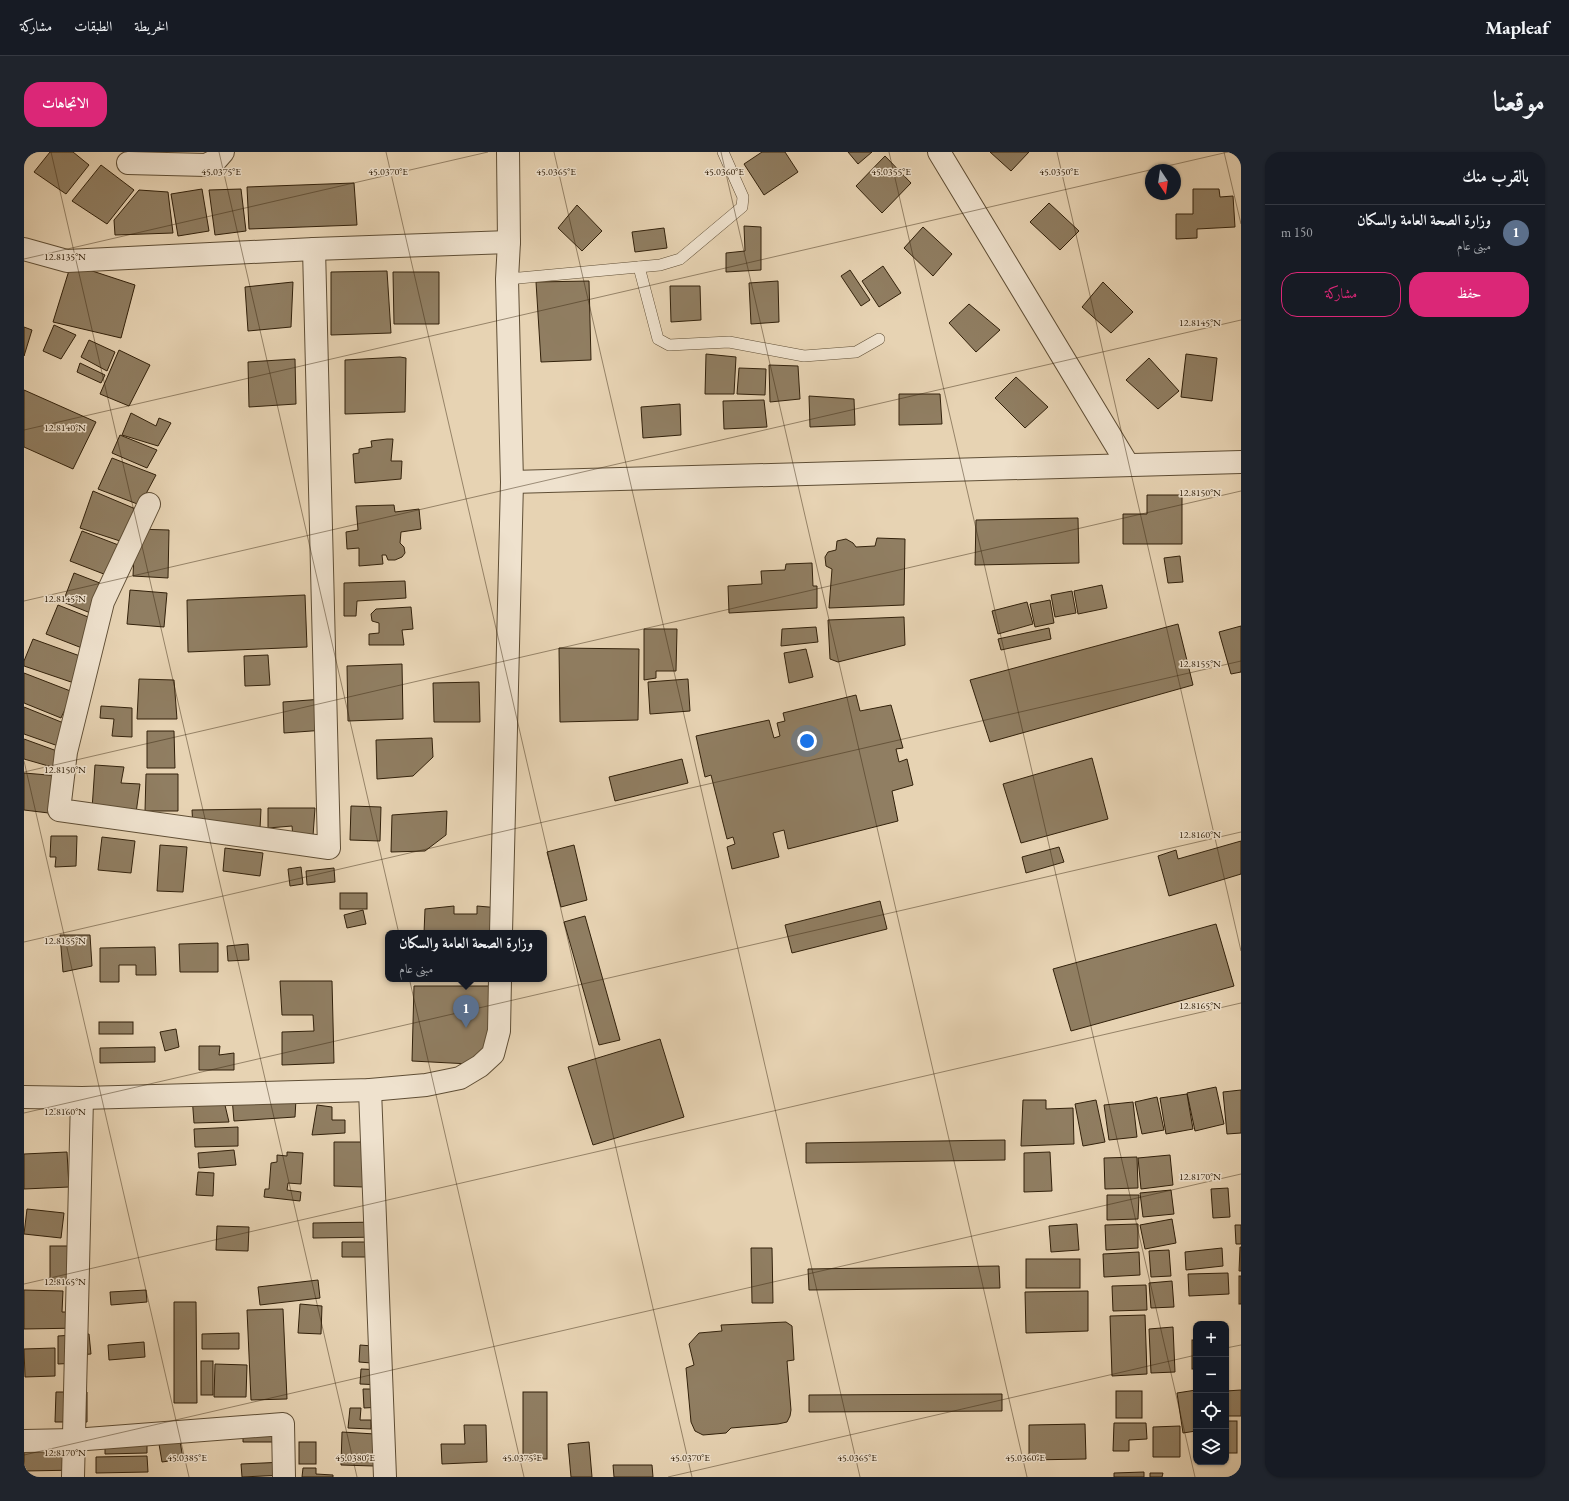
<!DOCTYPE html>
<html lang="ar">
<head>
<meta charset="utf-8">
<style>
	:root { --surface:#171b24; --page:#20242c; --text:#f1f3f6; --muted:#9ea1a6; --line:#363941; --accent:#db2777 }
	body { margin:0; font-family:"EB Garamond",Amiri,serif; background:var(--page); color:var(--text); direction:rtl }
	.controls { position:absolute; right:12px; bottom:12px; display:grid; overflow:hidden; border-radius:8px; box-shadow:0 1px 3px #0004 }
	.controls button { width:36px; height:36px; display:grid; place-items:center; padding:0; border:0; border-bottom:1px solid var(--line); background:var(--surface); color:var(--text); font:20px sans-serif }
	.compass { position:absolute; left:1121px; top:12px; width:36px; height:36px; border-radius:50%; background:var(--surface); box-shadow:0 1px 3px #0004; rotate:167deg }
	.you { position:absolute; left:783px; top:589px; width:14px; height:14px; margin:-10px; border:3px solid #fff; border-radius:50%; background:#1a73e8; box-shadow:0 0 0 6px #1a73e833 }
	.badge { display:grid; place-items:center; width:26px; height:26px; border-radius:50%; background:var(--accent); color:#fff; font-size:13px; font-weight:700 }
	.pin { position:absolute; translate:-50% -33px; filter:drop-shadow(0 1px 2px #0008) }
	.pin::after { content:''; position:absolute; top:21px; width:14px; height:12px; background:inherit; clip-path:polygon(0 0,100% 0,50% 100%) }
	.popup { position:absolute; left:361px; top:778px; width:162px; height:52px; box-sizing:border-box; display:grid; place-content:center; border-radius:8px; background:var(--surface); filter:drop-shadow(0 1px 3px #0005); font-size:13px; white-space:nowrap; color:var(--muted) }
	.popup b { font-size:15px; color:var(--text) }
	.popup::after { content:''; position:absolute; left:50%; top:100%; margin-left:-8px; border:8px solid transparent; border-top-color:var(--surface) }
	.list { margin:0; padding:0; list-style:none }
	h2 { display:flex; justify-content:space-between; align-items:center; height:52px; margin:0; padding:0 16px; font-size:17px }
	h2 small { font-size:13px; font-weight:400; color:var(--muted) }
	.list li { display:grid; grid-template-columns:26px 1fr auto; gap:12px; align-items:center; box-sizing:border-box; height:56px; padding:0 16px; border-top:1px solid var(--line) }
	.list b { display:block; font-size:15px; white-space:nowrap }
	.list p { margin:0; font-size:13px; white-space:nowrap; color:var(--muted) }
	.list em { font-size:13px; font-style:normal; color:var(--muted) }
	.actions { display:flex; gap:8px; padding:12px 16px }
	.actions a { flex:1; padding:9px 0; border:1px solid var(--accent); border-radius:16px; text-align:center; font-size:14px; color:var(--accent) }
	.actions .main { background:var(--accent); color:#fff }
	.icon { flex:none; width:22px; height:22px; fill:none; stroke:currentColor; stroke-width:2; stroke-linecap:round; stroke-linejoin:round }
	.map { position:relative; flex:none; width:1217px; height:1325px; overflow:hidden; direction:ltr; border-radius:16px }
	header { display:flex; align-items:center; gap:24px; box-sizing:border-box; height:56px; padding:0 20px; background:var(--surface); border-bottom:1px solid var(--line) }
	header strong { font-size:19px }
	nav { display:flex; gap:22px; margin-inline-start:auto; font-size:14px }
	.intro { display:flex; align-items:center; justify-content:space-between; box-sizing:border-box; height:96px; padding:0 24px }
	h1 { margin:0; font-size:28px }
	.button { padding:10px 18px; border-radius:16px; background:var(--accent); color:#fff; font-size:14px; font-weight:700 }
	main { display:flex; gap:24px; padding:0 24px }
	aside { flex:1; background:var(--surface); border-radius:16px; box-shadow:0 1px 3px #0004 }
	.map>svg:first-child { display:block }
	.building { fill:#907e62; stroke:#32210b }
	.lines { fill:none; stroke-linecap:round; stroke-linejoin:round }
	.service-casing { stroke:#5f4e35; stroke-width:12 }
	.minor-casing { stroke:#5f4e35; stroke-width:24 }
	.service { stroke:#efe2ce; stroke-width:11 }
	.minor { stroke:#efe2ce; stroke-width:22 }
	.ticks { fill:none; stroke:#32210b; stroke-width:1; stroke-opacity:0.45 }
	.ticks-label { font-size:10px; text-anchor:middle; fill:#32210b; stroke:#efe2ce; stroke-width:3; stroke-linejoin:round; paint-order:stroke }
</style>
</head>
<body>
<header>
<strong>Mapleaf</strong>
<nav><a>الخريطة</a><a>الطبقات</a><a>مشاركة</a></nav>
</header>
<div class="intro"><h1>موقعنا</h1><a class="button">الاتجاهات</a></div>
<main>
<aside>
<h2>بالقرب منك<small></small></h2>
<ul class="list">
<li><span class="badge" style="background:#5c6f8a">1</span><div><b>وزارة الصحة العامة والسكان</b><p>مبنى عام</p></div><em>150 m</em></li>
</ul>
<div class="actions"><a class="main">حفظ</a><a>مشاركة</a></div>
</aside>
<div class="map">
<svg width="1217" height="1325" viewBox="0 0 1217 1325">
	<rect width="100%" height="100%" fill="#e7d3b3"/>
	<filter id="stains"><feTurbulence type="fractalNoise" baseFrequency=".005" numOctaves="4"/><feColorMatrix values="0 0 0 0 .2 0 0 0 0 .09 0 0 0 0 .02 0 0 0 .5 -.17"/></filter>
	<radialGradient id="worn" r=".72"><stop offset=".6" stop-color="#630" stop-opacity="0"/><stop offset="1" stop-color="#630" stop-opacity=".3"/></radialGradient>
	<!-- building -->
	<g class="building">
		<path d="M26,0H49L65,13L42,42L10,20Z"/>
		<path d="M738,0H761L774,20L740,43L720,12Z"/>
		<path d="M824,0H848L834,12Z"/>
		<path d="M966,0H1005L987,19Z"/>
		<path d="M861,4L887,31L858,61L832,34Z"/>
		<path d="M77,13L110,38L83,72L48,49Z"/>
		<path d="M330,31L333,73L225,77L223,35Z"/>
		<path d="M178,37L185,79L154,84L147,42Z"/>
		<path d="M217,37L222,79L191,83L185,38Z"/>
		<path d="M1169,37H1195L1196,45L1209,44L1211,75L1173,77V86L1152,87V62H1169Z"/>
		<path d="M115,38L144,40L149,81L91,83L90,68Z"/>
		<path d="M1025,51L1055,79L1036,98L1006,70Z"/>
		<path d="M553,53L578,79L558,99L534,76Z"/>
		<path d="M720,74L737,75V118L702,120V101L721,99Z"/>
		<path d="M899,75L928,102L909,124L880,96Z"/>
		<path d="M640,76L643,96L611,100L608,80Z"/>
		<path d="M47,112L111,133L97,186L29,170Z"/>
		<path d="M859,114L877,141L855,155L838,129Z"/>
		<path d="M826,118L846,148L837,154L817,124Z"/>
		<path d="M363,119L367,181L307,183V120Z"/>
		<path d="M369,120H415V172H370Z"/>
		<path d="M565,129L567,208L517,210L512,130Z"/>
		<path d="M754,129L755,170L727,172L725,131Z"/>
		<path d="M269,130L267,175L224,179L221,135Z"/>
		<path d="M1079,130L1109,160L1087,181L1058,155Z"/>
		<path d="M646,134H676L677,168L647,170Z"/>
		<path d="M945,152L976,178L952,200L925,171Z"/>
		<path d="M30,173L52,183L37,207L19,199Z"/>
		<path d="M0,175L8,178L0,204Z"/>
		<path d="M65,188L91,200L83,219L57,205Z"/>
		<path d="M95,198L126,213L105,254L76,242Z"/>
		<path d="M682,202L712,205L710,242H681Z"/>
		<path d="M1162,202L1193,206L1188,249L1157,245Z"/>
		<path d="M376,205L382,206L381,260L321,262V208Z"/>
		<path d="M1125,206L1155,239L1134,257L1102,228Z"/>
		<path d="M271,207L272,252L225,255L224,210Z"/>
		<path d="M56,211L81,223L77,231L53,220Z"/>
		<path d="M745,213L774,214L776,247L746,250Z"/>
		<path d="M715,216L742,217L741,243L713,242Z"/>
		<path d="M992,225L1024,255L1001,276L971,246Z"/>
		<path d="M0,238L72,270L49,317L0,295Z"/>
		<path d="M875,242H916L918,272L875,273Z"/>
		<path d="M785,244L830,247L831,273L786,275Z"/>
		<path d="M740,248L743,275L700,277L699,249Z"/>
		<path d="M656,252L657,283L619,286L617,255Z"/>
		<path d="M107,261L132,274L135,266L147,271L134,294L98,283Z"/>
		<path d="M96,283L133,298L123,316L88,301Z"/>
		<path d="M363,287H369L367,309H378L377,327L331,331L329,302L335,301V297L348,295L347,289Z"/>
		<path d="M88,306L132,323L116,353L74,337Z"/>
		<path d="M69,339L114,358L96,389L56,376Z"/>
		<path d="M1123,343H1158V392H1099V362H1123Z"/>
		<path d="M370,353L371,360L395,357L397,377L377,380L376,391L380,395L381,401L378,405L371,408H364L362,403H358L359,412L335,414V396L323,397L322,380L334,378L332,354Z"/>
		<path d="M1054,366L1055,411L951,413L952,368Z"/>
		<path d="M111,377L145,378L144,426L109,424Z"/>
		<path d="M58,379L97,394L85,424L46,409Z"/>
		<path d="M853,386L881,387L880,453L805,456L808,417L802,414L801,405L804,400L812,398L813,389L822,387L829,391L832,395L851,394Z"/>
		<path d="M1156,404L1159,430L1144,431L1140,406Z"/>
		<path d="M788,411L789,434H793V456L705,461L704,434L738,432L737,419L761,418L762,412Z"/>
		<path d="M50,421L81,433L69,462L39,450Z"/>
		<path d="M381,429L382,446L333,449L332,464H320V431Z"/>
		<path d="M1078,433L1083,456L1054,462L1050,439Z"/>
		<path d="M106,438L143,441L140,475L103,472Z"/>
		<path d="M1048,439L1052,461L1031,465L1027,443Z"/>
		<path d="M281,443L283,495L164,500L163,448Z"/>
		<path d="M1026,448L1030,471L1011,475L1006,452Z"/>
		<path d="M1003,450L1009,472L974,482L968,459Z"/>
		<path d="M34,453L69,467L58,496L22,482Z"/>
		<path d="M387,455L389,477L378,478L380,493H345V482L355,481V471L348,469L347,462L352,457Z"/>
		<path d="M880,465L881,493L814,510L806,507L804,468Z"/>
		<path d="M1154,472L1169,533L966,590L946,528Z"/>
		<path d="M1217,474V520L1207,522L1195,480Z"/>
		<path d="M792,475L794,490L757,494L758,477Z"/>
		<path d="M1025,476L1027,487L977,498L974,487Z"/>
		<path d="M620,477H653L652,519H632V526L620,528Z"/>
		<path d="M9,487L56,504L50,531L0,514V509Z"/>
		<path d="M535,496L615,497L614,568L536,570Z"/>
		<path d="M782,497L789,525L765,531L760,501Z"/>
		<path d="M244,503L246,533L221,534L220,504Z"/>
		<path d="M378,512L379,567L324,569L323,514Z"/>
		<path d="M0,521L49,540L37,566L0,551Z"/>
		<path d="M115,527L150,528L153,567H113Z"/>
		<path d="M664,527L666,559L626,562L624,530Z"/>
		<path d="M455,530L456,570H410L409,531Z"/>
		<path d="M832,543L836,559L867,553L879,596L872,597L875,610L883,607L889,633L868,639L874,669L764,697L760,678L749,681L755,705L708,717L703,695L711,692L709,685L703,687L687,623L681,625L672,584L745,568L750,586L756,584L753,571L761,569L759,561Z"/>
		<path d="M299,547L301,578L260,581L259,550Z"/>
		<path d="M77,554L108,556V585L88,584L90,567L76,566Z"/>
		<path d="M0,555L47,574L40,596L0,582Z"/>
		<path d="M123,579H150L151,616H123Z"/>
		<path d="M408,586L409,605L389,624L353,627L352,588Z"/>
		<path d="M0,587L44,603L42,619L0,607Z"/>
		<path d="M1068,606L1084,667L997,691L979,632Z"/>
		<path d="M658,607L664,631L591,649L585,625Z"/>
		<path d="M71,613L100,615L97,631L116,632L112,661L68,657Z"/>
		<path d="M0,621L36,624L33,662L0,658Z"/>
		<path d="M122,622H154V659H121Z"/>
		<path d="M327,654L357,655L356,689L326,688Z"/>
		<path d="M244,656H291L289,684L269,685L268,674L244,676Z"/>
		<path d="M237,657L236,677L169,676L168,658Z"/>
		<path d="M423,659L422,683L401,699L367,700L368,663Z"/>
		<path d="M27,684H53L52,714L31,715L32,705H26Z"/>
		<path d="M78,685L111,689L107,721L74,718Z"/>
		<path d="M1217,689V722L1145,744L1134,704L1152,698L1154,707Z"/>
		<path d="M136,693L163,695L159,740L133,739Z"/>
		<path d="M550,693L563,748L537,755L523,700Z"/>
		<path d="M1035,695L1040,710L1002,721L998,705Z"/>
		<path d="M201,696L239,701L236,724L199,719Z"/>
		<path d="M277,715L279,732L266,734L264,717Z"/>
		<path d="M310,716L311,730L283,733L282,719Z"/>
		<rect x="316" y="741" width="27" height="16"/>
		<path d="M856,749L863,777L768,801L761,773Z"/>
		<path d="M430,754V762H453V754L476,756V781H400L401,757Z"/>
		<path d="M339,758L342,772L323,776L320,763Z"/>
		<path d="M561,764L596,888L575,893L540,770Z"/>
		<path d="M1192,772L1210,834L1047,879L1029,817Z"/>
		<path d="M36,783H66L68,814L39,820Z"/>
		<path d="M194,791V820H156L155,792Z"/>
		<path d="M224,792L225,808L204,809L203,794Z"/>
		<path d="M131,795L132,823H112V813H95V830H76V796Z"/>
		<path d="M256,829H308L310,911L258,913V880L290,879L289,863H258Z"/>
		<path d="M390,834H474L475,884L446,912L388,909Z"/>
		<rect x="75" y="870" width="34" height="12"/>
		<path d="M152,877L155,895L141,899L136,880Z"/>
		<path d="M636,887L660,965L569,993L544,915Z"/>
		<path d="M175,894H196L195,903L210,901V918H175Z"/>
		<path d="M131,895V910L76,911V896Z"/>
		<path d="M1192,935L1200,972L1171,979L1163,941Z"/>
		<path d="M1217,938V981L1203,982L1199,940Z"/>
		<path d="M1163,942L1169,977L1142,982L1136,946Z"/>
		<path d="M168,944L200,949L205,970L170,971Z"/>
		<path d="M1133,945L1140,978L1118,982L1111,950Z"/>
		<path d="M208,946L272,947L271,965L210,969Z"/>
		<path d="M999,948H1022V957L1049,956L1050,992L997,994Z"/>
		<path d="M1072,948L1081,990L1059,994L1051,952Z"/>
		<path d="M1109,950L1113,985L1085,988L1080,953Z"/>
		<path d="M293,953L308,955V968H321V981L288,983Z"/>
		<path d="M214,975V994L171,995L170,977Z"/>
		<path d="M981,988V1008L782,1011V991Z"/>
		<path d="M310,990H340V1035L310,1034Z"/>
		<path d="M210,998L212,1013L175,1016L174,1001Z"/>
		<path d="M43,1000L45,1035L0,1037V1002Z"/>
		<path d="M263,1000L279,1001L277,1032L264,1031L263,1038L277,1040L276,1049L240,1045L241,1037H245L247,1011L253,1010V1003L263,1004Z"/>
		<path d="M1026,1000L1028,1039L1000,1040V1001Z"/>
		<path d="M1146,1003L1149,1033L1117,1037L1114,1006Z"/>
		<path d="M1113,1005L1114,1036L1081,1037L1080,1006Z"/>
		<path d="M174,1020L190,1021L189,1044L172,1043Z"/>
		<path d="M1204,1036L1206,1065L1189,1066L1187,1037Z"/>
		<path d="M1147,1038L1150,1062L1119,1065L1116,1041Z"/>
		<path d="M1083,1043H1115L1114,1067L1083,1068Z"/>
		<path d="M3,1057L40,1061L37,1086L0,1082Z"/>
		<path d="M1148,1067L1152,1091L1121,1097L1116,1073Z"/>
		<path d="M356,1070V1085L289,1086V1071Z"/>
		<path d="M1053,1072L1055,1098L1027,1100L1025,1074Z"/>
		<path d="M1114,1072V1096L1082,1098L1081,1073Z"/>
		<path d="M1211,1073H1217V1092H1212Z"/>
		<path d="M193,1074L225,1075L224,1099L192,1098Z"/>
		<path d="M318,1090H358L359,1105H318Z"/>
		<rect x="26" y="1094" width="37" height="36"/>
		<path d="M1216,1095H1217V1119H1215Z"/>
		<path d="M727,1096H748L749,1151H728Z"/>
		<path d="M1198,1096L1199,1114L1162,1118L1161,1100Z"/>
		<path d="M1145,1098L1147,1124L1127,1125L1125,1099Z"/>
		<path d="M1115,1100L1116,1123L1080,1125L1079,1102Z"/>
		<rect x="1002" y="1107" width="54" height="29"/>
		<path d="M975,1114L976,1136L785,1138L784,1117Z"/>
		<path d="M1204,1121L1205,1142L1165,1144L1164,1122Z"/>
		<rect x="1215" y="1124" width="2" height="28"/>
		<path d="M294,1128L296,1146L236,1153L234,1135Z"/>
		<path d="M1148,1129L1150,1155L1127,1156L1125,1131Z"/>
		<path d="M1122,1133L1123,1158L1089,1159L1088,1134Z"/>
		<path d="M0,1138L39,1139L38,1160H59L58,1176L0,1177Z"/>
		<path d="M122,1138L123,1150L87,1153L86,1140Z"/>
		<path d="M1064,1139V1179L1002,1181L1001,1140Z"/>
		<path d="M150,1150H172L173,1251H150Z"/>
		<path d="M276,1152L298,1154L297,1182L274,1181Z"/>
		<path d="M259,1157L263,1247L227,1248L223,1158Z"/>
		<path d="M1121,1163L1123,1222L1088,1224L1086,1164Z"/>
		<path d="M762,1170L768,1174L770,1208L763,1209L767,1258L766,1264L763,1270L754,1272L707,1276L702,1281L679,1283L671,1279L667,1270L662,1216L670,1213L665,1192L675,1181L698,1179L697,1173Z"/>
		<path d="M1149,1175L1151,1220L1127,1221L1125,1177Z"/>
		<path d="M215,1181V1197H178V1182Z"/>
		<path d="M65,1182L67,1202L55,1203L54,1211L34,1212V1184Z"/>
		<rect x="1168" y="1188" width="4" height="29"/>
		<path d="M120,1190L121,1205L85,1208L84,1193Z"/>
		<path d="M336,1193L361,1195L360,1212L335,1210Z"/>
		<path d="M31,1196V1224L1,1225L0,1197Z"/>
		<rect x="177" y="1209" width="12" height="34"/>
		<path d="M191,1212L223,1213L222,1245H190Z"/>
		<path d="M337,1217L360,1218L359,1233L336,1232Z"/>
		<path d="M339,1237H358V1255L340,1256Z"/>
		<path d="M1172,1238V1279L1159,1281L1153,1241Z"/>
		<path d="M1217,1238V1264H1202V1239Z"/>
		<rect x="1092" y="1239" width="26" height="27"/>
		<path d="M32,1240H63V1270H31Z"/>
		<rect x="499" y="1240" width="24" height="67"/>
		<path d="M978,1242V1259L785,1260V1243Z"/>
		<path d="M326,1256H337L336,1268H347V1277L324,1276Z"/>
		<rect x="1202" y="1269" width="11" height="32"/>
		<path d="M1090,1271H1122L1123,1287L1105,1288V1299H1089Z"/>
		<path d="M1061,1272L1062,1307L1005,1308V1273Z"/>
		<path d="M440,1273H462L463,1310L418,1312L417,1292H441Z"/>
		<path d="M1156,1274V1305H1129V1275Z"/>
		<path d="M123,1276V1301L81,1302V1277Z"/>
		<path d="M154,1277L159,1307L138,1310L133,1280Z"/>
		<path d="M260,1279L261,1290H219V1280Z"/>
		<path d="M318,1280L351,1282L350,1314L317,1313Z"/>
		<path d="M56,1288V1318L0,1319V1289Z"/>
		<rect x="275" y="1290" width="17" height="22"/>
		<path d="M565,1290L568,1325H547L544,1292Z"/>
		<path d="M123,1304L124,1320L72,1321V1305Z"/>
		<path d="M261,1310V1323L218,1325L217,1312Z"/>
		<path d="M589,1313H628L629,1325H590Z"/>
		<path d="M279,1316H292V1322L309,1323V1325H278Z"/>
		<path d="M1120,1320V1325H1090V1321Z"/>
		<path d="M1126,1321H1139L1138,1325H1126Z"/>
	</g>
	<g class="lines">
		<!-- service casing -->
		<g class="service-casing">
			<g id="service">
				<path d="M615,115L634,187L645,193L705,190L780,204L832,200L855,187"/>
				<path d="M483,127L636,113L656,107L718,55L719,45L699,0"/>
			</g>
		</g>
		<!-- minor casing -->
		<g class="minor-casing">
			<g id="minor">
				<path d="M915,0L1104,313"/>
				<path d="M104,11L182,13L192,8L199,0"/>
				<path d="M0,97L43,109L290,97L485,90"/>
				<path d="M488,330L1217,310"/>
				<path d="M125,352L79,450L42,600L35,658L305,696L290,97"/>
				<path d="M477,781L488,330L483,127L485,90L484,0"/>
				<path d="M346,938L361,1325"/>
				<path d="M0,945L58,946L346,938L402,933L436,926L456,914L469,902L475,879L476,827"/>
				<path d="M0,1289L50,1288L259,1272L260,1325"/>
				<path d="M49,1325L58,946"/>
			</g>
		</g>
		<!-- service -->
		<use href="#service" class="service"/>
		<!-- minor -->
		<use href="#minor" class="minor"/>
	</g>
	<!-- ticks -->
	<path class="ticks" d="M27,0L333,1325M195,0L500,1325M362,0L668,1325M530,0L836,1325M697,0L1003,1325M865,0L1171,1325M1033,0L1217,799M1200,0L1217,72M0,107L464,0M0,278L1204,0M0,449L1217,168M0,609L165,1325M0,620L1217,339M0,790L1217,509M0,961L1217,680M0,1132L1217,851M1202,1196L1217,1193M0,1303L1217,1022M644,1325L1172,1203"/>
	<g class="ticks-label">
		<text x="197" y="23">45.0375°E</text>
		<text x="364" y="23">45.0370°E</text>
		<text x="532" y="23">45.0365°E</text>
		<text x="700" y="23">45.0360°E</text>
		<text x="867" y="23">45.0355°E</text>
		<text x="1035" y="23">45.0350°E</text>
		<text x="41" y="108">12.8135°N</text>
		<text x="1176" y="174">12.8145°N</text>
		<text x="41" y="279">12.8140°N</text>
		<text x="1176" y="344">12.8150°N</text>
		<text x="41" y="450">12.8145°N</text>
		<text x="1176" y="515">12.8155°N</text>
		<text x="41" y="621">12.8150°N</text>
		<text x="1176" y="686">12.8160°N</text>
		<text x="41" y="792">12.8155°N</text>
		<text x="1176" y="857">12.8165°N</text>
		<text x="41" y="963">12.8160°N</text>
		<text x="1176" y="1028">12.8170°N</text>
		<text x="41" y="1133">12.8165°N</text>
		<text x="41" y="1304">12.8170°N</text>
		<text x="163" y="1309">45.0385°E</text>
		<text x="331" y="1309">45.0380°E</text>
		<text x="498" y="1309">45.0375°E</text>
		<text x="666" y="1309">45.0370°E</text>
		<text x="833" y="1309">45.0365°E</text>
		<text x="1001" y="1309">45.0360°E</text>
	</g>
	<rect width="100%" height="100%" filter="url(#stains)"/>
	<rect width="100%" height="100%" fill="url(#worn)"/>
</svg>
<div class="controls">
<button>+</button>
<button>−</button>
<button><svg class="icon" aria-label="locate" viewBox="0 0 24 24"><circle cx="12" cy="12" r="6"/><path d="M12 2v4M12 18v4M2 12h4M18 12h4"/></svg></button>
<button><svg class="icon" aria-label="layers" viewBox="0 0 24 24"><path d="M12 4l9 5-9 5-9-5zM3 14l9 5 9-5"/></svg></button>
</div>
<svg class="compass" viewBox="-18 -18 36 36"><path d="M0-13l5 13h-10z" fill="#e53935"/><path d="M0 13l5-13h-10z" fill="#9ea1a6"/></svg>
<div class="you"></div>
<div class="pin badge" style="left:442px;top:876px;background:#5c6f8a">1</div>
<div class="popup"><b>وزارة الصحة العامة والسكان</b>مبنى عام</div>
</div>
</main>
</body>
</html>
